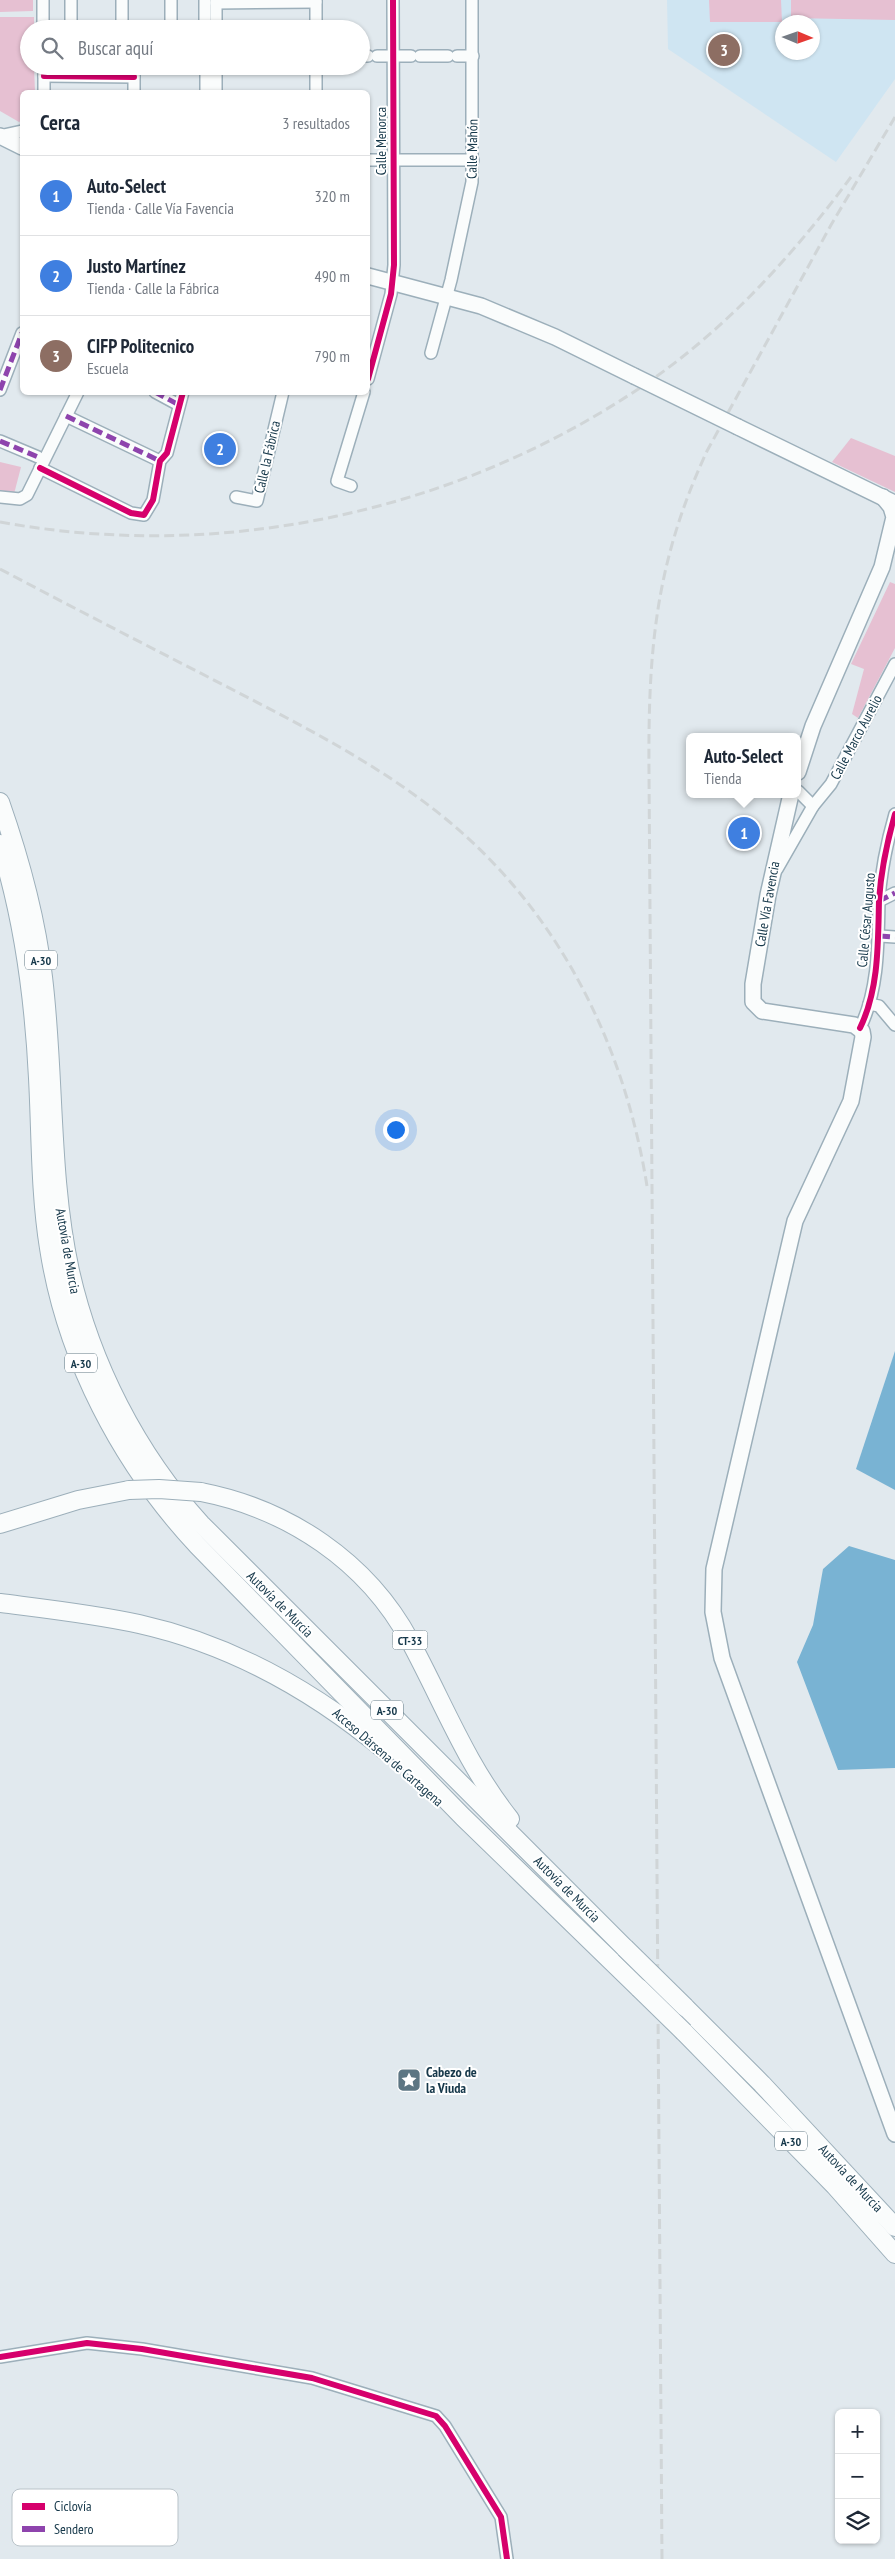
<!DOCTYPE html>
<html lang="es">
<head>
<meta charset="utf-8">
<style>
	:root { --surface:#fff; --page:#f2f2f3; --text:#1f2937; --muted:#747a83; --line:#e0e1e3; --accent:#5d7683 }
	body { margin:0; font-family:"PT Sans Narrow",sans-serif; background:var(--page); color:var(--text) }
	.controls { position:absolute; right:15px; bottom:15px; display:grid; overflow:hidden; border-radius:8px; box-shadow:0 1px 4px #0004 }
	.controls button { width:45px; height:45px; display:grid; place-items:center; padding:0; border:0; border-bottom:1px solid var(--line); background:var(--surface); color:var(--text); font:25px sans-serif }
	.compass { position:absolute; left:775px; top:15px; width:45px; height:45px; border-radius:50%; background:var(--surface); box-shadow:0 1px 4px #0004; rotate:92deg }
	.you { position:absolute; left:395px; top:1129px; width:18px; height:18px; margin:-12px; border:4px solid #fff; border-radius:50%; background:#1a73e8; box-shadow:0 0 0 8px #1a73e833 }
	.badge { display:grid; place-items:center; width:32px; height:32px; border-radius:50%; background:var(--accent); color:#fff; font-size:16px; font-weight:700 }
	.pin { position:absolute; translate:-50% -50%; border:2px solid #fff; box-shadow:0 1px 5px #0006 }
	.popup { position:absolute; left:686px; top:733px; width:115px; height:65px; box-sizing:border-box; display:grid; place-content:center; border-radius:8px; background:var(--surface); filter:drop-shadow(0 1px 4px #0005); font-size:16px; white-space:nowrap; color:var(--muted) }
	.popup b { font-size:19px; color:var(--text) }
	.popup::after { content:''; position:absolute; left:50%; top:100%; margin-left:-10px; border:10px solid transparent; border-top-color:var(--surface) }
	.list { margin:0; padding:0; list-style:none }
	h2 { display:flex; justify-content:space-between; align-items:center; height:65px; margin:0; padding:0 20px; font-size:21px }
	h2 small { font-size:16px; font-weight:400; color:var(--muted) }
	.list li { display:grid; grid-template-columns:32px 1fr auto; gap:15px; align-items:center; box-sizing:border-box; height:80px; padding:0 20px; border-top:1px solid var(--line) }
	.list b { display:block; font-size:19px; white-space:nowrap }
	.list p { margin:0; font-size:16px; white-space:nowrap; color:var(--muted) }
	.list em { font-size:16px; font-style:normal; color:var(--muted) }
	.icon { flex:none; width:28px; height:28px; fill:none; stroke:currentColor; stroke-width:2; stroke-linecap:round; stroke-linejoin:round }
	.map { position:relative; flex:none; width:895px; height:2559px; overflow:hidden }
	.search { position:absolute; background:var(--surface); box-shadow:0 1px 4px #0004; left:20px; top:20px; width:350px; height:55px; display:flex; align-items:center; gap:12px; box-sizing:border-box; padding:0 18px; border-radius:28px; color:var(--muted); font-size:19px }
	.panel { position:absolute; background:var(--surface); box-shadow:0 1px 4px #0004; left:20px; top:90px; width:350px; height:305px; border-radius:8px }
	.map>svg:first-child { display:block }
	.built { fill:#cfe5f2; fill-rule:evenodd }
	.green { fill:#e6c0d2 }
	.water { fill:#79b3d3 }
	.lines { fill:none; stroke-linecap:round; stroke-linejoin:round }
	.minor-casing { stroke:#9cafba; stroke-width:14 }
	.major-casing { stroke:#9cafba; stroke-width:18 }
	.highway-casing { stroke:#9cafba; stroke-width:20 }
	.minor { stroke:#fafcfc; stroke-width:11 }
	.major { stroke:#fafcfc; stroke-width:15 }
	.highway { stroke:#fafcfc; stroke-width:18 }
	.rail { stroke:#d0d5d7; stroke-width:3; stroke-dasharray:10 5; stroke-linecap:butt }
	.major-bridge-casing { stroke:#9cafba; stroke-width:18; stroke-linecap:butt }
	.highway-bridge-casing { stroke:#9cafba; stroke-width:20; stroke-linecap:butt }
	.major-bridge { stroke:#fafcfc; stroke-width:15 }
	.highway-bridge { stroke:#fafcfc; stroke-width:18 }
	.quiet { stroke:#8e44ad; stroke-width:5; stroke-dasharray:10 5; stroke-linecap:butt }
	.cycleway-casing { stroke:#fff; stroke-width:9 }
	.cycleway { stroke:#d6006c; stroke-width:6 }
	.labels { text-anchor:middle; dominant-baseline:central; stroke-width:4; stroke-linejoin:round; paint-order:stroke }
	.shield { fill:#fff; stroke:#5c7480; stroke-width:1 }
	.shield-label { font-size:12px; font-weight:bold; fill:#16384a }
	.street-label { font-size:14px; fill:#16384a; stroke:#fff }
	.poi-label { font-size:14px; font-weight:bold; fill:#16384a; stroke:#fff; text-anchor:start }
	.key { fill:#fff; stroke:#b9c3c9; stroke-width:1 }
	.key-label { font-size:14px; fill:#16384a }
</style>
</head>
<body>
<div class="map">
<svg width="895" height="2559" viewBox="0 0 895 2559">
	<rect width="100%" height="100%" fill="#e1e9ee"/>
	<!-- built -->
	<path class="built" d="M667,0H895V79L836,162L668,49ZM782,22H812V52H782Z"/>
	<!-- green -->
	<g class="green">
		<path d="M0,0H33V11L0,12Z"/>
		<path d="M709,0H781L782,22H710Z"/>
		<path d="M791,0H895V20L791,18Z"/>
		<path d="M0,17H34V29H29V66H34L35,92H22V120L19,122L0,111Z"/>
		<path d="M851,438L895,456V492L832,462Z"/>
		<path d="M0,462L21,467L14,494L0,490Z"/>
		<path d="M890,582L895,584V648L858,718L852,714L864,669L851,664Z"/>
	</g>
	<!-- water -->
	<g class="water">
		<path d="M895,1351V1490L856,1469Z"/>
		<path d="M849,1546L895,1560V1768L838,1770L797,1662L813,1625L823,1569Z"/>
	</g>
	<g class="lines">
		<!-- minor casing -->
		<g class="minor-casing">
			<g id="minor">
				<path d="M43,0V29"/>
				<path d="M71,0V29"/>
				<path d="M205,0V29"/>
				<path d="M216,0V29"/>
				<path d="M216,3L316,2"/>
				<path d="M122,29V0"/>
				<path d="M171,29V0"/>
				<path d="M316,29V0"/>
				<path d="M361,56H368"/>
				<path d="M377,56H411"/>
				<path d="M420,56H448"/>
				<path d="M457,56H473"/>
				<path d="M44,66V92"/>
				<path d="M206,66V92"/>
				<path d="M216,66V92"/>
				<path d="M316,66V92"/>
				<path d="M44,76L134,77"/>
				<path d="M134,92V66"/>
				<path d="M0,136L22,131"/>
				<path d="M368,160H473"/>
				<path d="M431,353L451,280L472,182V0"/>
				<path d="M368,379L391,294L394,265L393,0"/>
				<path d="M0,390L22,333"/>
				<path d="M155,392L179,405"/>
				<path d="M66,416L160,461"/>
				<path d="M0,441L38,457"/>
				<path d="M40,468L131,513L144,515L153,500L160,461L167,453L183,392"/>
				<path d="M351,486L337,481L364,392"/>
				<path d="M0,497L20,499L27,495L78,392"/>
				<path d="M236,497L257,501L283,392"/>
				<path d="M813,806L831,784L895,664"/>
				<path d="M777,869L813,806L798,791"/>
				<path d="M879,901L895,893"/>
				<path d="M880,936L895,937"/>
				<path d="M869,1004L879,1006L895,1025"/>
				<path d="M860,1028C879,989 878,943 879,900C881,871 887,842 895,814"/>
				<path d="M0,2357L87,2343L142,2349L312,2378L436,2416L445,2426L501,2517L507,2559"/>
			</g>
		</g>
		<!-- major casing -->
		<g class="major-casing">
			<g id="major">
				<path d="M0,136L22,147"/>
				<path d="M368,276L481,306L555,337L634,376"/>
				<path d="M738,427L892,502"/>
				<path d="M798,772L813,726L882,567L894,517L891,507L883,497"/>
				<path d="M791,794L768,895L753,984V1002L762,1011L854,1025L862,1031L863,1037L851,1101L795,1221L791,1238L714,1569L713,1612L722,1658L895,2134"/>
			</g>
		</g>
		<!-- highway casing -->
		<g class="highway-casing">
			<g id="highway">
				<path d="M0,802C20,859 36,917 43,977C55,1075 49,1175 70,1271C91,1364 137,1454 201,1524L625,1948"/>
				<path d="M0,844C24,920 34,998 38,1078C41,1134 40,1192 49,1248C66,1358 121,1463 197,1545L463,1817L639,1988"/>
				<path d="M201,1492C288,1509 367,1561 410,1641C443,1702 466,1764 510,1819"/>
				<path d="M0,1524L78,1500L129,1490"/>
				<path d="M0,1603C47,1609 93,1614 139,1624C233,1645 314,1691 387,1752"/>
				<path d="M685,2007L762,2084L895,2227"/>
				<path d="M684,2032L835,2186L895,2254"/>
			</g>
		</g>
		<!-- minor -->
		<use href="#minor" class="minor"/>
		<!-- major -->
		<use href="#major" class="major"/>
		<!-- highway -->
		<use href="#highway" class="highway"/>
		<!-- rail -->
		<g class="rail">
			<path d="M0,522C225,563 462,511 650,381C729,326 794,254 851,177"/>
			<path d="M0,569C70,606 140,642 210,678C289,719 371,759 441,815C557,908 624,1042 647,1186"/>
			<path d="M662,2559L649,773C648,651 655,563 707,451L831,225L895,117"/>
		</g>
		<!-- major-bridge casing -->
		<g class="major-bridge-casing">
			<path id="major-bridge" d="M634,376L738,427"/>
		</g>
		<!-- highway-bridge casing -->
		<g class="highway-bridge-casing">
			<g id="highway-bridge">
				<path d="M129,1490L159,1489L201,1492"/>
				<path d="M625,1948L685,2007"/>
				<path d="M639,1988L684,2032"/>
			</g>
		</g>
		<!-- major-bridge -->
		<use href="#major-bridge" class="major-bridge"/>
		<!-- highway-bridge -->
		<use href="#highway-bridge" class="highway-bridge"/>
		<!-- quiet -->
		<g class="quiet">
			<path d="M0,390L22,333"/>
			<path d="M155,392L179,405"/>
			<path d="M66,416L160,461"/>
			<path d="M0,441L38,457"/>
			<path d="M879,901L895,893"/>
			<path d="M880,936L895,937"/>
		</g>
		<!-- cycleway casing -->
		<g class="cycleway-casing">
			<g id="cycleway">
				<path d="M44,76L134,77"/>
				<path d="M368,379L391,294L394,265L393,0"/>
				<path d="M40,468L131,513L144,515L153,500L160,461L167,453L183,392"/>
				<path d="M860,1028C879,989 878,943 879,900C881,871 887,842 895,814"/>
				<path d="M0,2357L87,2343L142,2349L312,2378L436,2416L445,2426L501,2517L507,2559"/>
			</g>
		</g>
		<!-- cycleway -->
		<use href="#cycleway" class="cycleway"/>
	</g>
	<!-- icons -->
	<defs>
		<g id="sight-square" transform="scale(1.25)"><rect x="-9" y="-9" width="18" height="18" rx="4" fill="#5d7683" stroke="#fff"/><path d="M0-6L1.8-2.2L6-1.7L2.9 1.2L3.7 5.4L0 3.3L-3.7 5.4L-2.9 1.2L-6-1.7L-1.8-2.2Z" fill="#fff"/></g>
	</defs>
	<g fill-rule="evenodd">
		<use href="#sight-square" x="409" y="2080"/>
	</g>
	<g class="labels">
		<!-- shield labels -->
		<g class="shield">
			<rect x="25" y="950.5" width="32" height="19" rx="4"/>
			<rect x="65" y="1353.5" width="32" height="19" rx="4"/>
			<rect x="392.5" y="1630.5" width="35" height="19" rx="4"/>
			<rect x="371" y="1700.5" width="32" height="19" rx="4"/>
			<rect x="775" y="2131.5" width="32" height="19" rx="4"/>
		</g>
		<g class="shield-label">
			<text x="41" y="960">A-30</text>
			<text x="81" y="1363">A-30</text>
			<text x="410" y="1640">CT-33</text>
			<text x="387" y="1710">A-30</text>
			<text x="791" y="2141">A-30</text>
		</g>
		<!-- street labels -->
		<g class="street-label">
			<text transform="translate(381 141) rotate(-90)">Calle Menorca</text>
			<text transform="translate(472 149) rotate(-89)">Calle Mahón</text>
			<text transform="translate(267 457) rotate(-77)">Calle la Fábrica</text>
			<text transform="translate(856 737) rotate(-62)">Calle Marco Aurelio</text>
			<text transform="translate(767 904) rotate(-80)">Calle Vía Favencia</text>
			<text transform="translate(866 920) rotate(-85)">Calle César Augusto</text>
			<text transform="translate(68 1251) rotate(80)">Autovía de Murcia</text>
			<text transform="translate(280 1604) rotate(45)">Autovía de Murcia</text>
			<text transform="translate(388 1757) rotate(41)">Acceso Dársena de Cartagena</text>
			<text transform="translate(567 1889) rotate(45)">Autovía de Murcia</text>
			<text transform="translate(851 2178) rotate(47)">Autovía de Murcia</text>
		</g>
		<!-- poi labels -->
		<g class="poi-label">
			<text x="426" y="2072">Cabezo de<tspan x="426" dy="16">la Viuda</tspan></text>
		</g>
	</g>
	<!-- legend -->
	<rect x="12" y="2489" width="166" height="57" rx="8" class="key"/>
	<rect x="22" y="2503" width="23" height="7" fill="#d6006c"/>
	<rect x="22" y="2526" width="23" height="6" fill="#8e44ad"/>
	<g class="key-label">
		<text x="54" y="2511">Ciclovía</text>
		<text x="54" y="2534">Sendero</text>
	</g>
</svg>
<div class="controls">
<button>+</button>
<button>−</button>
<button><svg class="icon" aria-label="layers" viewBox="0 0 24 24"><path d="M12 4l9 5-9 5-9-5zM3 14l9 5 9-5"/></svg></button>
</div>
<svg class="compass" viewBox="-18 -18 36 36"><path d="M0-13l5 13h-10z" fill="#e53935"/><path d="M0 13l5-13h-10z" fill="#747a83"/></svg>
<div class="you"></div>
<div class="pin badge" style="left:744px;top:833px;background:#3f7fe0">1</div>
<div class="popup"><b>Auto-Select</b>Tienda</div>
<div class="pin badge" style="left:220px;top:449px;background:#3f7fe0">2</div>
<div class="pin badge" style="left:724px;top:50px;background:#8d6e63">3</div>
<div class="search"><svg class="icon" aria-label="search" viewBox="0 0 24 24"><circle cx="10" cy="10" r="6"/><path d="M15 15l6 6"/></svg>Buscar aquí</div>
<section class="panel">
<h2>Cerca<small>3 resultados</small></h2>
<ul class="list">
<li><span class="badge" style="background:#3f7fe0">1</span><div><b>Auto-Select</b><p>Tienda · Calle Vía Favencia</p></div><em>320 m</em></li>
<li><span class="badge" style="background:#3f7fe0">2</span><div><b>Justo Martínez</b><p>Tienda · Calle la Fábrica</p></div><em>490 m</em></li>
<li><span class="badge" style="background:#8d6e63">3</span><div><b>CIFP Politecnico</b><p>Escuela</p></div><em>790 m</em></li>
</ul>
</section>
</div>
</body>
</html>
